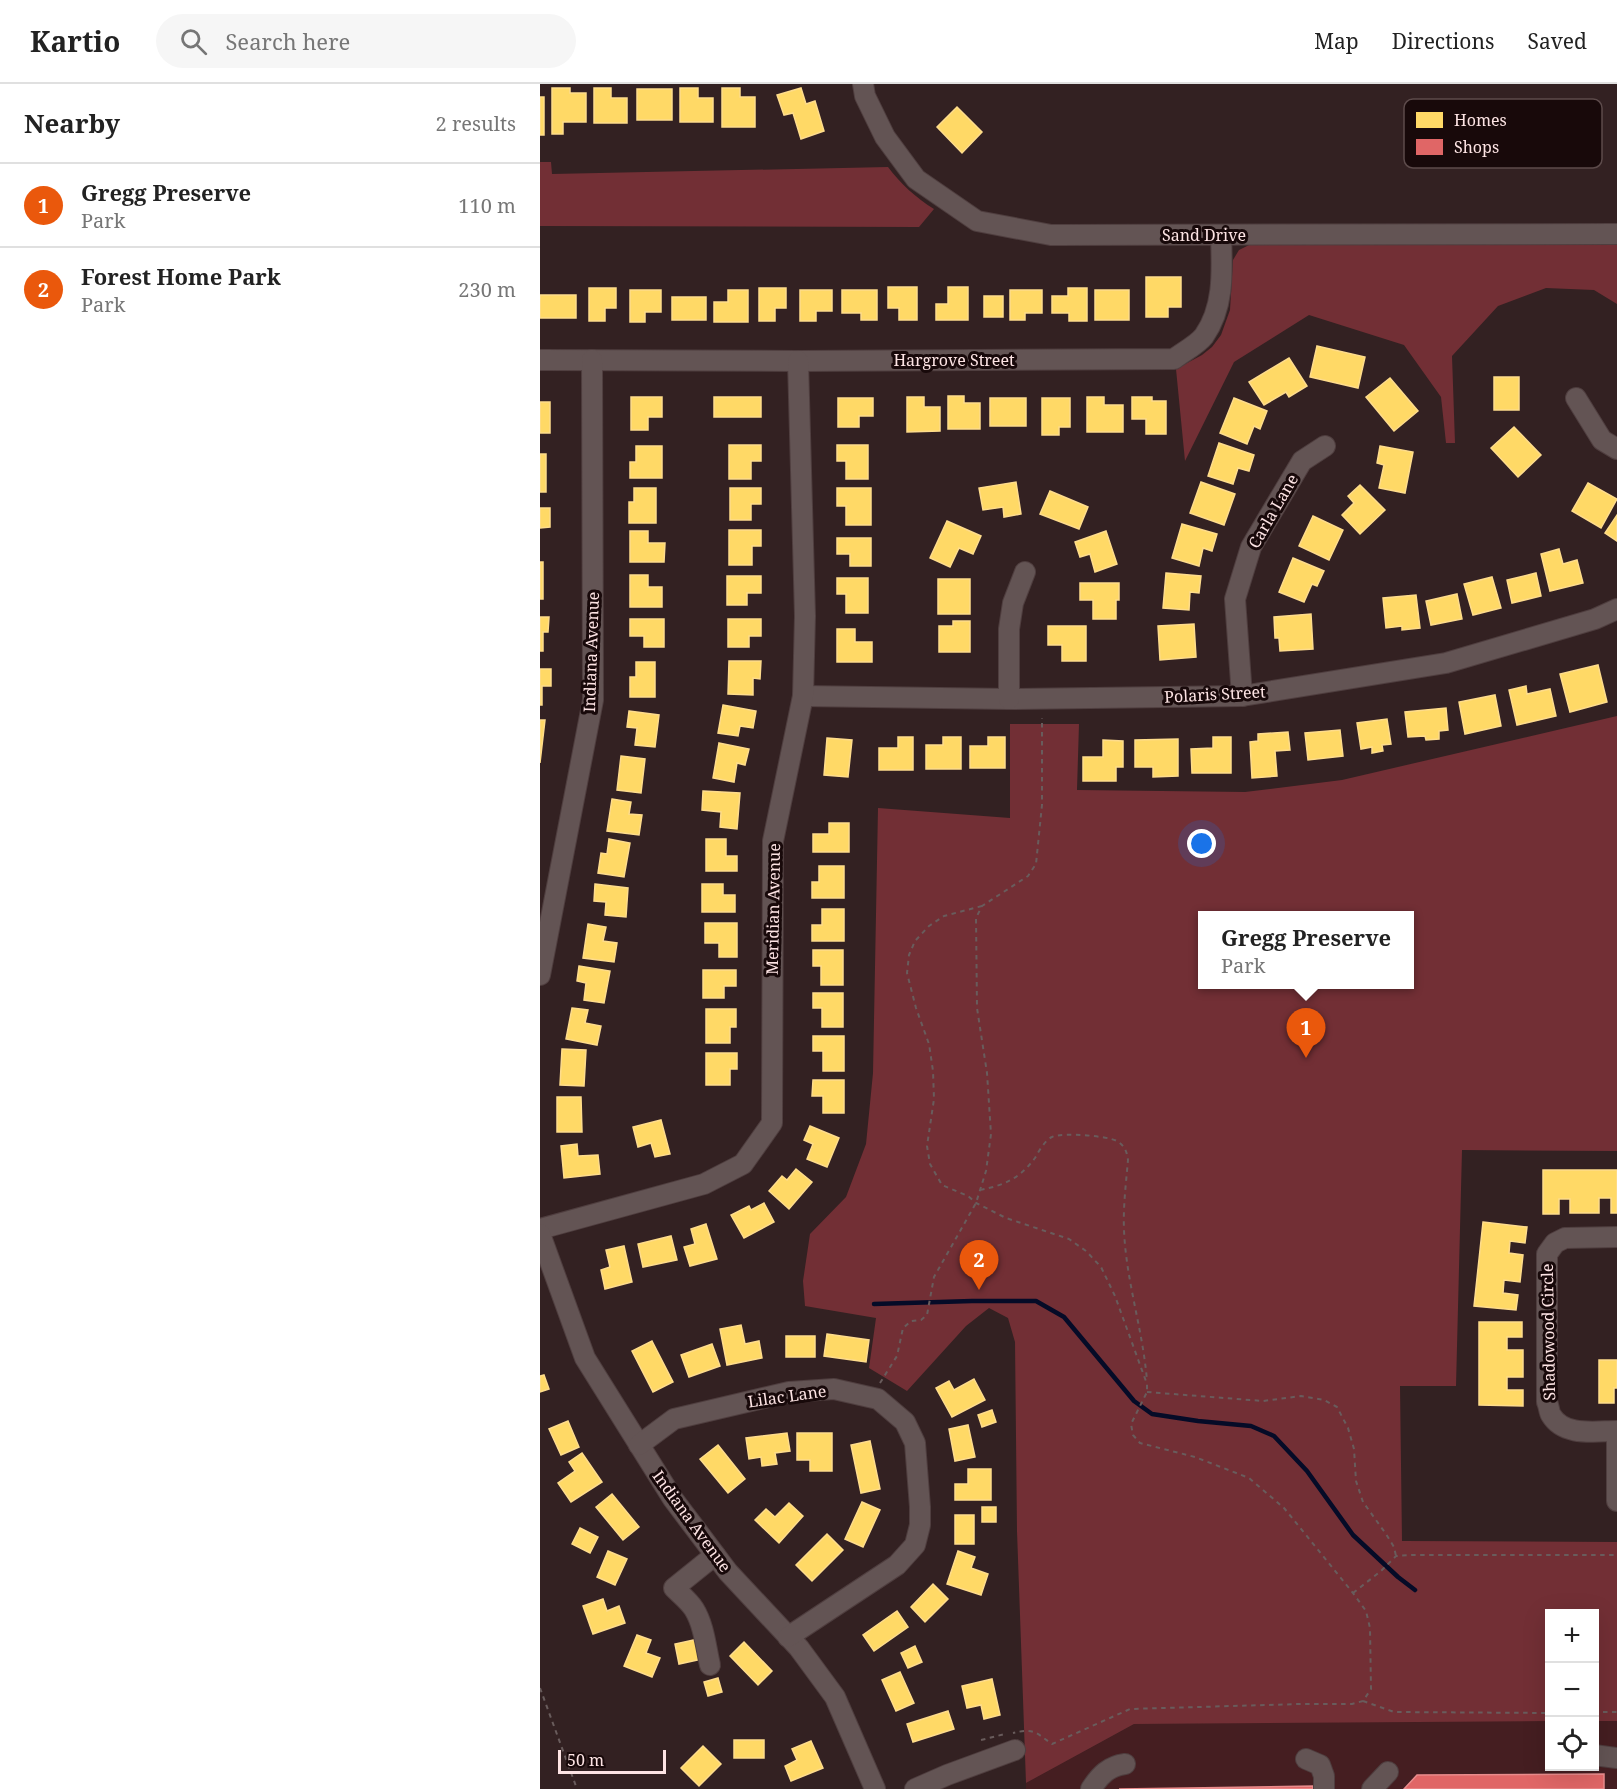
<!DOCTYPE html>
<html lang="en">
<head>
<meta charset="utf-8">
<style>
	:root { --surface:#fff; --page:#f6f6f6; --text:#222; --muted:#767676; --line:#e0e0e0; --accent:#ea580c }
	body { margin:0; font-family:"Noto Serif",serif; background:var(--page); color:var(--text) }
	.controls { position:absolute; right:18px; bottom:18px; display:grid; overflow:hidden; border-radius:0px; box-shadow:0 6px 24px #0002 }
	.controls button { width:54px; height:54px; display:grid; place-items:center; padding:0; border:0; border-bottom:2px solid var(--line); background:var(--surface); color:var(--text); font:30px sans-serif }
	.scale { position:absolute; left:18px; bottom:15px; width:108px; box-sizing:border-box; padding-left:6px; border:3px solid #fde4e4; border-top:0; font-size:16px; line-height:21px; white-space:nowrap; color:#fde4e4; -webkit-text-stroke:4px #18090a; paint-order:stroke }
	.you { position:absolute; left:662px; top:760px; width:21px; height:21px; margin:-15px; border:4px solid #fff; border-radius:50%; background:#1a73e8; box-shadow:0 0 0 9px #1a73e833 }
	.badge { display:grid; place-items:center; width:39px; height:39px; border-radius:50%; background:var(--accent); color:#fff; font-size:20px; font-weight:700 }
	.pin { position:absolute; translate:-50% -50px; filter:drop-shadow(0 2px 3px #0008) }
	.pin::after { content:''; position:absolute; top:32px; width:21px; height:18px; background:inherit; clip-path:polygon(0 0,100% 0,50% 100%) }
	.popup { position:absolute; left:658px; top:827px; width:216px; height:78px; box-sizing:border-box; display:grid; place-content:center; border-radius:0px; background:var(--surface); filter:drop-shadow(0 2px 4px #0005); font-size:20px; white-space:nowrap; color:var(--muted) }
	.popup b { font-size:22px; color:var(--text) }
	.popup::after { content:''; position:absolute; left:50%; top:100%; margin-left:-12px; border:12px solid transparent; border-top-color:var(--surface) }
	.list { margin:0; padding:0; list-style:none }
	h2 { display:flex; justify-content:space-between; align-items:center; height:78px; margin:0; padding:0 24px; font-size:26px }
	h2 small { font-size:20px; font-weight:400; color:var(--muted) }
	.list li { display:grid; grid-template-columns:39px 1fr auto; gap:18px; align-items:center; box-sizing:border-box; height:84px; padding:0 24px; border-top:2px solid var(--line) }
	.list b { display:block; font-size:22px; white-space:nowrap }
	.list p { margin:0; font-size:20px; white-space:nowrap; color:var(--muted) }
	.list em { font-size:20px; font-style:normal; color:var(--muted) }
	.icon { flex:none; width:33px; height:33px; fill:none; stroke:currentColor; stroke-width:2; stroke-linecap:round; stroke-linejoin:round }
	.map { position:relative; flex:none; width:1077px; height:1705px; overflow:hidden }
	header { display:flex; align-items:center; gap:36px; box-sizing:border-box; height:84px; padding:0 30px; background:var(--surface); border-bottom:2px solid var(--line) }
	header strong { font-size:28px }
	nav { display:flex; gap:33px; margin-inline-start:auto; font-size:21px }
	.search { width:420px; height:54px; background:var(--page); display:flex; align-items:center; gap:15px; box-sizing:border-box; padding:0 21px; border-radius:33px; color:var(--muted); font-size:22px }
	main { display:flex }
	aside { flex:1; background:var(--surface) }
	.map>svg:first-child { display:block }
	.built { fill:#451e21 }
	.green { fill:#722f35; fill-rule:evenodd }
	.homes { fill:#ffd966; stroke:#fedc8c; stroke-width:1.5 }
	.shops { fill:#e06666; stroke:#e98c8c; stroke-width:1.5 }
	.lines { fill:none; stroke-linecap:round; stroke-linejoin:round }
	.stream { stroke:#050b27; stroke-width:4.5 }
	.minor-casing { stroke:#4f3e3f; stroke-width:22 }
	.path { stroke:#695c5c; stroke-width:2; stroke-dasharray:4.5 4.5; stroke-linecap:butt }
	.minor { stroke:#635454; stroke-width:20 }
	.labels { text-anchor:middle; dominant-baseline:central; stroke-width:6; stroke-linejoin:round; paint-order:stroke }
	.street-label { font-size:16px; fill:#fde4e4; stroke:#18090a }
	.key { fill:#18090a; stroke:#5d4b4b; stroke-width:1.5 }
	.key-label { font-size:16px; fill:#fde4e4 }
</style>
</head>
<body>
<header>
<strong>Kartio</strong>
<div class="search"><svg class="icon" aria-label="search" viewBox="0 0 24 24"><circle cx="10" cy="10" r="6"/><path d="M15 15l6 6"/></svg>Search here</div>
<nav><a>Map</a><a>Directions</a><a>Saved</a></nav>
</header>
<main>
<aside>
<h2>Nearby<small>2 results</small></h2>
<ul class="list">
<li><span class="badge">1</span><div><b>Gregg Preserve</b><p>Park</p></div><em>110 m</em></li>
<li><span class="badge">2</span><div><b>Forest Home Park</b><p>Park</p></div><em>230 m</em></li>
</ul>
</aside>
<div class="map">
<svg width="1077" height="1705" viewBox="0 0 1077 1705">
	<rect width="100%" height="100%" fill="#332122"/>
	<!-- built -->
	<path class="built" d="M892,1637H1009L1010,1682H1054L1055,1637H1077V1705H486V1699L594,1640Z"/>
	<!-- green -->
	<g class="green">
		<path d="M0,78H11L12,90L348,83C360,99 376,114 394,125L379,143L0,142Z"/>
		<path d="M709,161H1077V220L1054,206L1006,204L958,222L912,272L915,359H906L901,313L864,261L769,231L694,278L645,377L636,285L662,271L672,263L681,251L690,226L693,176L699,166Z"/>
		<path d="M1077,632V1067L922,1066L916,1302H860L862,1457L1077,1458V1637H1055L1054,1530H1010L1009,1637L594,1640L486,1699L477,1447L475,1258L468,1234L449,1224L426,1242L367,1307L329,1284L336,1234L265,1222L263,1197L270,1150L306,1113L326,1060L333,989L338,724L470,734V640H539L537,706L705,708L802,696ZM662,832H870V900H662Z"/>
	</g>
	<!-- homes -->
	<g class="homes">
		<path d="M12,4H30V9H46V38H23V50H12Z"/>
		<path d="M54,4H71V14H87V39H54Z"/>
		<path d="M140,4H158V14H173V38H140Z"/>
		<path d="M182,4H200V13H215V43H182Z"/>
		<path d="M261,4L266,20L275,17L284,47L261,55L253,29L244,31L237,11Z"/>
		<rect x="97" y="5" width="35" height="31"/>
		<rect x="0" y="13" width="4" height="38"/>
		<path d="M417,23L442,48L422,69L397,43Z"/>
		<path d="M606,193H641V223H628V233H606Z"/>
		<path d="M348,203H377V236H359V224H348Z"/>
		<path d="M408,203H428V236H396V220H408Z"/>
		<path d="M49,204H76V224H65V237H49Z"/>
		<path d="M219,204H246V224H235V237H219Z"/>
		<path d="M528,204H547V237H529V229H512V212H528Z"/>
		<path d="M90,206H121V228H105V238H90Z"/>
		<path d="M188,206H208V238H174V218H188Z"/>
		<path d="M260,206H292V227H276V237H260Z"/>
		<path d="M302,206H337V236H321V229H302Z"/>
		<path d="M470,206H502V229H485V236H470Z"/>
		<rect x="555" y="206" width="34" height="30"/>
		<rect x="0" y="211" width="36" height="23"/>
		<rect x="444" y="212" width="19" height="21"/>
		<rect x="132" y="213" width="34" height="23"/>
		<path d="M777,262L825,273L818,304L770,293Z"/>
		<path d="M749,274L767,302L749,313L746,308L724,321L709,298Z"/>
		<rect x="954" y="293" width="25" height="33"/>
		<path d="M850,294L878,327L854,347L826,313Z"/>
		<path d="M408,312H424V319H440V345H408Z"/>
		<path d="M91,313H122V333H108V346H91Z"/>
		<rect x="174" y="313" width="47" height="20"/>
		<path d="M367,313H384V323H400V347L367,348Z"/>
		<path d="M547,313H564V321H583V348H547Z"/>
		<path d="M592,313H612V317H626V350H606V335H592Z"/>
		<path d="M298,314H333V332H319V343H298Z"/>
		<rect x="450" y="314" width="36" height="28"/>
		<path d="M502,314H530V343H519V351H502Z"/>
		<path d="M694,314L727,327L720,345L714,342L707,360L680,349Z"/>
		<rect x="0" y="318" width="10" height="31"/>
		<path d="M974,343L1001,371L978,393L951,364Z"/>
		<path d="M679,359L714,371L709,387L698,384L693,400L668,392Z"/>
		<path d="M189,361H221V377H211V395H189Z"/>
		<path d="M297,361H328V395H306V377H297Z"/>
		<path d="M96,362H122V394H90V378H96Z"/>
		<path d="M840,362L873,368L865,409L839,404L844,381L837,379Z"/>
		<rect x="0" y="370" width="6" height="38"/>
		<path d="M476,398L481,430L464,433L463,423L443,426L439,404Z"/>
		<path d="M661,398L695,410L684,441L650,429Z"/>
		<path d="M1048,399L1077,415L1061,444L1032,427Z"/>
		<path d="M820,401L845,426L820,450L802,431L814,419L808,412Z"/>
		<path d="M94,404H116V439H89V418H94Z"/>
		<path d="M190,404H221V420H211V436H190Z"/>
		<path d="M297,404H331V441H306V422H297Z"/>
		<path d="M510,407L548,423L539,445L500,430Z"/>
		<path d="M0,424H10V443L0,444Z"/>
		<path d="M1077,431V457L1065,449Z"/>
		<path d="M773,432L803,446L789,476L759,462Z"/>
		<path d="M407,437L441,452L433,470L419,464L410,483L390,474Z"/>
		<path d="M642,440L677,450L672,467L663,464L659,482L632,474Z"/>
		<path d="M189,446H221V462H212V481H189Z"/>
		<path d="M90,447H108V459H125L124,478H90Z"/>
		<path d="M566,447L577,480L555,488L550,470L540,473L535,458Z"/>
		<path d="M297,454H331V482H310V470H297Z"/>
		<path d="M1019,465L1023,480L1037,476L1043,499L1010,507L1001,470Z"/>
		<path d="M753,474L784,487L777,502L772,500L764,518L739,508Z"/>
		<rect x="0" y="478" width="3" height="37"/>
		<path d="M626,489L661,492L659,509L650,508L649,526L623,524Z"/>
		<path d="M996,489L1001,512L972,519L967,496Z"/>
		<path d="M90,491H108V503H122V523H90Z"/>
		<path d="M187,492H221V509H207V521H187Z"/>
		<path d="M952,493L961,524L933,531L924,500Z"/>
		<path d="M297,494H328V529H306V510H297Z"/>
		<rect x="398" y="495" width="32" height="35"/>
		<path d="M540,499H579V516H576V535H553V516H540Z"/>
		<path d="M917,510L922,535L891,541L886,517Z"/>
		<path d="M876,511L880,544L862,546V542L846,544L843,514Z"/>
		<path d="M771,530L773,565L740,567L739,554H735L734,533Z"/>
		<path d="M0,533H9L8,548H3V567H0Z"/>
		<path d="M90,535H124V563H104V552H90Z"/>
		<path d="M188,535H221V552H209V563H188Z"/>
		<path d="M413,537H430V568H399V542H413Z"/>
		<path d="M654,540L656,573L620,576L618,542Z"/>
		<path d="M508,542H546V577H522V561H508Z"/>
		<path d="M297,545H315V558H332V578H297Z"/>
		<path d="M189,577H221L220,595L213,594V611L188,610Z"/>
		<path d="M96,578H115V613H90V593H96Z"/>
		<path d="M1058,581L1067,618L1030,628L1020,590Z"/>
		<path d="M0,585H11V602H2V621H0Z"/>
		<path d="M986,602L987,610L1010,605L1016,632L977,641L969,606Z"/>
		<path d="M955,611L961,642L925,650L919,618Z"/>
		<path d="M183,621L216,627L213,644L200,642L198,652L178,649Z"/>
		<path d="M906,624L908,646L899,647V655L886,656L885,652L868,653L865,628Z"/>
		<path d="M89,627L119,631L115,663L95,661L97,644L87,643Z"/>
		<path d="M847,635L851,660L842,661L843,667L832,669V663L821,665L817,639Z"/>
		<path d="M0,636H5L0,679Z"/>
		<path d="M800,646L803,672L768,676L765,649Z"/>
		<path d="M748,648L750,666L735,667L737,692L712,694L710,658L718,657V650Z"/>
		<path d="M358,653H373V686H339V664H358Z"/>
		<path d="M403,653H421V685H386V661H403Z"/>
		<path d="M448,653H465V684H430V662H448Z"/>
		<path d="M673,653H691V689H652L651,665L673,664Z"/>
		<path d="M287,654L312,656L308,693L284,691Z"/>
		<path d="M638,655V692L613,693V683H595V656Z"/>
		<path d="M563,656L583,657V683H576V697H543V673H563Z"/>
		<path d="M179,659L209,665L205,681L197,679L194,698L173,694Z"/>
		<path d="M81,672L105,675L101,709L77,706Z"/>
		<path d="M163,707L200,709L197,745L180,743L181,728L162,726Z"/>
		<path d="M72,715L91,718L89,730L102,731L99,751L67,747Z"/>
		<path d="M289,739H309V768H273V750H289Z"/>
		<path d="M69,755L90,759L84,793L58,789L61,769L67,770Z"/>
		<path d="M166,755H186V772H197V787H166Z"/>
		<path d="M279,782H304V814H272V798H279Z"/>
		<path d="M55,800L88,804L86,833L65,831L66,818L54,817Z"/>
		<path d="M162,800H183V811H195V828H162Z"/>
		<path d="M282,825H304V857H272V841H282Z"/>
		<path d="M165,839H197V873H179V859H165Z"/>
		<path d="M48,840L66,843L63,857L77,859L74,878L43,874Z"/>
		<path d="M273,866H303V901H281V882H273Z"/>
		<path d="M39,882L70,887L64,919L44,916L46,899L37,897Z"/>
		<path d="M163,886H196V902H184V914H163Z"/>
		<path d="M273,909H303V943H282V924H273Z"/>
		<path d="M32,924L48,926L45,939L61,942L57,961L26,955Z"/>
		<path d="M166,925H196V943H190V959H166Z"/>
		<path d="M273,952H304V987H283V967H273Z"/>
		<path d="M22,965L46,966L44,1002L20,1001Z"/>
		<path d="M166,969H197V985H190V1001H166Z"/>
		<path d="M273,996H304V1029H283V1012H272Z"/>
		<path d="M17,1013H41L42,1048H17Z"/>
		<path d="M121,1036L130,1070L115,1073L111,1059L98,1063L93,1043Z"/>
		<path d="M270,1042L299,1054L287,1083L267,1075L273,1060L264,1056Z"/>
		<path d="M37,1060L38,1072L58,1071L60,1090L24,1094L21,1062Z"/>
		<path d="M256,1085L272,1098L249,1125L229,1107L242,1092L247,1096Z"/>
		<path d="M1003,1086H1077V1129H1071V1114H1059V1129H1030V1115H1019V1130H1003Z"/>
		<path d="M224,1119L234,1138L204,1154L191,1131L209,1122L211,1126Z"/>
		<path d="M943,1138L987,1143L985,1159L970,1157L969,1169L983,1171L980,1198L964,1196L963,1209L978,1211L976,1226L934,1222Z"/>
		<path d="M166,1140L177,1175L150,1182L144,1163L155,1160L151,1145Z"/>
		<path d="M131,1152L137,1176L103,1183L98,1160Z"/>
		<path d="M84,1162L92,1198L65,1205L61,1186L70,1183L66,1166Z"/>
		<path d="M939,1238H982V1253H967V1266H983V1293H967V1306H983V1322L939,1321Z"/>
		<path d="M201,1241L205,1260L219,1257L222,1274L187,1281L180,1245Z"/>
		<path d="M287,1250L329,1256L326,1278L284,1272Z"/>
		<rect x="246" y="1252" width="29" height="21"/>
		<path d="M112,1257L133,1298L113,1308L92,1267Z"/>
		<path d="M172,1260L180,1282L149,1293L141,1271Z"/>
		<path d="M1059,1276H1077V1304H1074V1319H1059Z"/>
		<path d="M4,1291L9,1305L0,1308V1292Z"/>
		<path d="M434,1295L445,1316L412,1333L396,1304L409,1297L414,1306Z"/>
		<path d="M452,1326L456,1338L442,1343L438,1331Z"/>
		<path d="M28,1337L39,1363L21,1371L9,1345Z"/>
		<path d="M428,1341L435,1373L415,1377L409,1345Z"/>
		<path d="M247,1349L250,1367L235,1369L237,1380L222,1382L221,1373L209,1375L206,1354Z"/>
		<path d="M257,1349H292V1387H270V1376H257Z"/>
		<path d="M330,1357L340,1405L321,1409L311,1361Z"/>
		<path d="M178,1361L205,1395L188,1409L160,1375Z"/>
		<path d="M42,1369L62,1398L31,1418L18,1399L35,1387L29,1378Z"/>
		<path d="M428,1385H451V1416H415V1400H428Z"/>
		<path d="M72,1410L99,1443L83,1456L56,1423Z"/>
		<path d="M322,1418L340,1426L323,1463L305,1455Z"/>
		<path d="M249,1419L263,1432L239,1459L215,1436L226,1425L235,1433Z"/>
		<rect x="442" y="1423" width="14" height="15"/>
		<rect x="415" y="1431" width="19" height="29"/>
		<path d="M40,1444L58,1453L50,1469L32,1460Z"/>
		<path d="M287,1450L303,1466L272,1497L256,1481Z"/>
		<path d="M68,1467L87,1475L75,1501L57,1493Z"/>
		<path d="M418,1467L435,1473L431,1484L448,1490L441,1511L407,1500Z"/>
		<path d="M393,1500L408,1515L385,1538L371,1523Z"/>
		<path d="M63,1515L67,1527L79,1522L85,1539L53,1550L43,1522Z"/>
		<path d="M357,1527L368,1543L334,1567L323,1551Z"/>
		<path d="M97,1551L111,1556L106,1569L120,1574L112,1593L84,1582Z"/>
		<path d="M163,1554L167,1574L139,1580L135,1560Z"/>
		<path d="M204,1558L232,1587L218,1601L190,1572Z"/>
		<path d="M375,1562L382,1578L368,1584L361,1569Z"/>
		<path d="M360,1588L374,1619L356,1627L342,1596Z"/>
		<path d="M178,1594L182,1608L168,1612L164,1598Z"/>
		<path d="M452,1595L460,1631L444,1635L441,1621L427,1624L422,1602Z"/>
		<path d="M408,1627L414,1645L373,1658L367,1640Z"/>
		<rect x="194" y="1656" width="30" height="18"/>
		<path d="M271,1657L283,1684L251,1697L245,1682L257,1676L252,1665Z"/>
		<path d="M163,1662L181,1680L159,1702L141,1684Z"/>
	</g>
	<!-- shops -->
	<g class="shops">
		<path d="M1064,1690V1705H864L877,1691Z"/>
		<path d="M773,1702V1705H579Z"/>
	</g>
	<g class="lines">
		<!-- stream -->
		<path class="stream" d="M334,1220L432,1217H496L524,1233L594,1317L612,1330L658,1337L711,1342L734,1352L767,1387L813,1451L858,1493L875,1506"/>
		<!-- minor casing -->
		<g class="minor-casing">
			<g id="minor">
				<path d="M323,0L325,12L345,53L376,95L437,137L511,151L1077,150"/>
				<path d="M0,276L258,277L634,275C643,268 657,261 664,252C685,222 682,185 681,151"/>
				<path d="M1036,314L1062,356L1077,365"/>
				<path d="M263,612L469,615L702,612L906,579L1055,535L1077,525"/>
				<path d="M702,612L695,515L711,463L762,377L785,362"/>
				<path d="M469,615V545L473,519L485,488"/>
				<path d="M0,891L53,616L52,276"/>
				<path d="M0,1145L164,1100L203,1080L232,1039L233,757L263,612L265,532L258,277"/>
				<path d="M0,1150L45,1274L133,1415L188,1488L259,1564L295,1613L335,1705"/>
				<path d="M1077,1153L1025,1154L1015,1159L1007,1170V1318C1009,1322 1009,1328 1011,1331C1024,1353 1055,1347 1077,1347V1417"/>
				<path d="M99,1361L134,1335L249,1308L294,1305L338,1315L365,1338L375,1359L380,1423V1441L375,1461L357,1481L248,1553"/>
				<path d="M170,1581C166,1564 164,1541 154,1525C149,1517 141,1511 134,1504L175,1471"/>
				<path d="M1054,1671L1077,1674"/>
				<path d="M766,1675L780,1681L784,1692V1705"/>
				<path d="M375,1705L407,1691L475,1666"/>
				<path d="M551,1705C560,1691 569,1682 585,1680"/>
				<path d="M832,1705L848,1688"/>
			</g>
		</g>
		<!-- path -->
		<g class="path">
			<path d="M442,822L404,832L389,842L375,857L369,871L367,889L376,924L389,960L393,987L394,1015L387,1062L390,1080L402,1101L428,1112L436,1119L466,1134L529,1155L546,1167L561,1183L575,1212L607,1300V1308L591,1340L593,1351L600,1359L655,1373L709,1394L744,1424L813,1509L826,1527L830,1544L831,1605L823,1617L812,1620H760L590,1625L512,1660C495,1648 494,1644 473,1649"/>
			<path d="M440,1106C465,1101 479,1095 495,1074C499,1067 505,1056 512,1053C522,1048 568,1052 577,1057C585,1062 587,1068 588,1076C586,1099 583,1123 584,1146C586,1197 603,1246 607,1297"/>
			<path d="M340,1299L357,1272L363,1244L371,1237L381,1236L387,1231L394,1193L436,1119L446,1087L451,1050L447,989L437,924L436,834L442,822L488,792L496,780L502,721V634"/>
			<path d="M607,1308L723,1317L761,1312L784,1316L797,1323L808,1344L814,1365L816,1397L823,1418L846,1450L854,1463L856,1472"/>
			<path d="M813,1509L841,1487L856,1472L872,1471H1077"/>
			<path d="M0,1604L37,1705"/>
			<path d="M823,1617L854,1628L1010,1629"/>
			<path d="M1054,1628H1077"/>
			<path d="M441,1656L465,1650"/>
		</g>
		<!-- minor -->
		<use href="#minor" class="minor"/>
	</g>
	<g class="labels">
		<!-- street labels -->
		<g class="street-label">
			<text x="664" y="151">Sand Drive</text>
			<text x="414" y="276">Hargrove Street</text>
			<text transform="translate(733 427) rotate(-60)">Carla Lane</text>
			<text transform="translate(51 568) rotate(-88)">Indiana Avenue</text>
			<text transform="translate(675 610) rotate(-3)">Polaris Street</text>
			<text transform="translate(233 825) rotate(-89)">Meridian Avenue</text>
			<text transform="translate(1008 1248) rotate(-91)">Shadowood Circle</text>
			<text transform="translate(247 1312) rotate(-8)">Lilac Lane</text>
			<text transform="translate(152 1437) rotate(54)">Indiana Avenue</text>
		</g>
	</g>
	<!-- legend -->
	<rect x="864" y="15" width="198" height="69" rx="9" class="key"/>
	<rect x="876" y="28" width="27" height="16" fill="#ffd966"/>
	<rect x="876" y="55" width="27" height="16" fill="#e06666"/>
	<g class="key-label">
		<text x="914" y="42">Homes</text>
		<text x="914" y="69">Shops</text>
	</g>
</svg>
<div class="controls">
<button>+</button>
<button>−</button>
<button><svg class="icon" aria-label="locate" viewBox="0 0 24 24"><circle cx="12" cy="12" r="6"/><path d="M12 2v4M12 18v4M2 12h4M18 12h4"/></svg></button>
</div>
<div class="scale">50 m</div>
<div class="you"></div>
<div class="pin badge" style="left:766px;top:974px">1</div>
<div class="popup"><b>Gregg Preserve</b>Park</div>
<div class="pin badge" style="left:439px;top:1206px">2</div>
</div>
</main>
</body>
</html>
